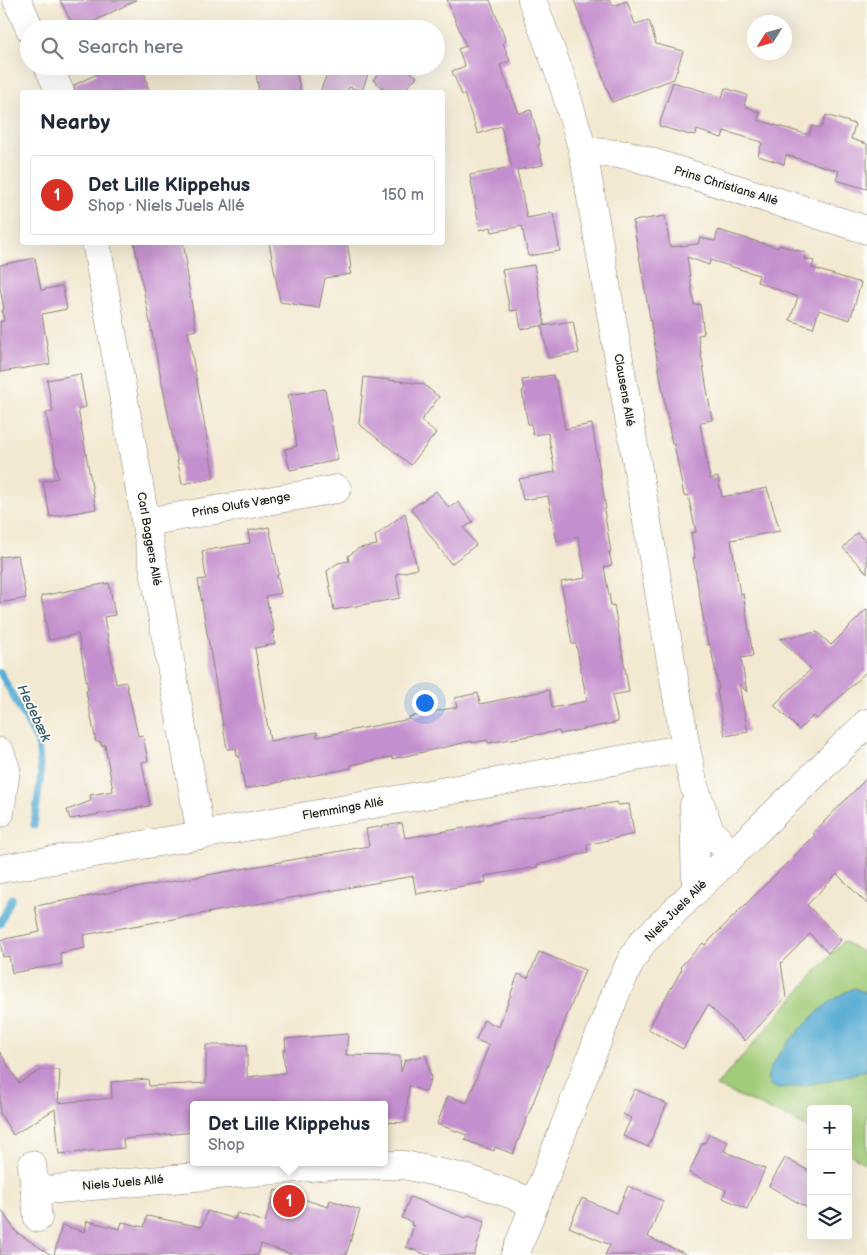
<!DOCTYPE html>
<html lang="en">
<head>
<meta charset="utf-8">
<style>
	:root { --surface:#fff; --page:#f2f2f3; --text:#1f2937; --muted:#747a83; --line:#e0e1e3; --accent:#d93025 }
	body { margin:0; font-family:"Balsamiq Sans",sans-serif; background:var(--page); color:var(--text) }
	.controls { position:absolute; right:15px; bottom:15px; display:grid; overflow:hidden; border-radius:5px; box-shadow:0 5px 20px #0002 }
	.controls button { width:45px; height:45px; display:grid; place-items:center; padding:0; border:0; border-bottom:1px solid var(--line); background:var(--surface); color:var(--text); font:25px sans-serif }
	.compass { position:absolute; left:747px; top:15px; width:45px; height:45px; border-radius:50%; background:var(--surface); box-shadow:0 5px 20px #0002; rotate:233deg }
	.you { position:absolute; left:424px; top:702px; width:18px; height:18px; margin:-12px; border:4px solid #fff; border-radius:50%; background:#1a73e8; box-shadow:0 0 0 8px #1a73e833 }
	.badge { display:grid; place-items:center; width:32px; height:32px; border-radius:50%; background:var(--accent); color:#fff; font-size:16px; font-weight:700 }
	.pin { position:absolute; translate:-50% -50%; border:2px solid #fff; box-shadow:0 1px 5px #0006 }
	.popup { position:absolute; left:190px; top:1101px; width:198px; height:65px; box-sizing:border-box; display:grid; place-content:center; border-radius:5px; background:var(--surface); filter:drop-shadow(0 1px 4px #0005); font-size:16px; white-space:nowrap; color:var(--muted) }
	.popup b { font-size:19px; color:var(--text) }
	.popup::after { content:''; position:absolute; left:50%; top:100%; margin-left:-10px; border:10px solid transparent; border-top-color:var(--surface) }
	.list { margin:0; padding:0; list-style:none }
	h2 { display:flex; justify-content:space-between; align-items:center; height:65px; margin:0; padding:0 20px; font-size:21px }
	h2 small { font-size:16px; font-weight:400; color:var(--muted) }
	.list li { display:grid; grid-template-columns:32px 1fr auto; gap:15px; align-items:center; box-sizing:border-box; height:80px; margin:0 10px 10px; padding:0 10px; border:1px solid var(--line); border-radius:5px }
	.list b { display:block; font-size:19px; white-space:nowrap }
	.list p { margin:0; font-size:16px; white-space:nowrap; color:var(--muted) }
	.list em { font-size:16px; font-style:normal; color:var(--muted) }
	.icon { flex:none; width:28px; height:28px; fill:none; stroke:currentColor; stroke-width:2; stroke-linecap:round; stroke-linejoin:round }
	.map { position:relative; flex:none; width:867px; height:1255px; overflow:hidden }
	.search { position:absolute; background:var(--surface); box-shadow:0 5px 20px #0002; left:20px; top:20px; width:425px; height:55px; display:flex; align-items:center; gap:12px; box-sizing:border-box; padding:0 18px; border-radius:28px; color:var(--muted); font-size:19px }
	.panel { position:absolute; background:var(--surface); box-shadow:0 5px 20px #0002; left:20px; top:90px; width:425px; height:155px; border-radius:5px }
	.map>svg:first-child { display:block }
	.green { fill:#a0cb77; stroke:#5e744a }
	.water { fill:#56acd3; stroke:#396478 }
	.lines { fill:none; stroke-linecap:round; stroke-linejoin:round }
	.stream { stroke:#56acd3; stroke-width:7 }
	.building { fill:#c48fce }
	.minor-casing { stroke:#888277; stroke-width:29 }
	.minor { stroke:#fff; stroke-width:28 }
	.labels { text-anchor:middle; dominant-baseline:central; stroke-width:4; stroke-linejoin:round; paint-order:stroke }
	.street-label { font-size:12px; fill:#1c1c1c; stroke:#fdfcf7 }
	.water-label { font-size:14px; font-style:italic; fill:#365d6e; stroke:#fdfcf7 }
</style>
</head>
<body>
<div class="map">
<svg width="867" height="1255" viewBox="0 0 867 1255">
	<rect width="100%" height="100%" fill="#fdfcf7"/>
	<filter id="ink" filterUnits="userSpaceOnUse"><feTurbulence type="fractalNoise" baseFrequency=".02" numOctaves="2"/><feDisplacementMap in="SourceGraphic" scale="10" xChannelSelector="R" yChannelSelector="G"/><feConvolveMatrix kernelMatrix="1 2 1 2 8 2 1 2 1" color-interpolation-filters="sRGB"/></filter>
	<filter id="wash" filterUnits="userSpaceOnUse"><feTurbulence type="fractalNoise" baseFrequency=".0096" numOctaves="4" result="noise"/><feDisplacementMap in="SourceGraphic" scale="20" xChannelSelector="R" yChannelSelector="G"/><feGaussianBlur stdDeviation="1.12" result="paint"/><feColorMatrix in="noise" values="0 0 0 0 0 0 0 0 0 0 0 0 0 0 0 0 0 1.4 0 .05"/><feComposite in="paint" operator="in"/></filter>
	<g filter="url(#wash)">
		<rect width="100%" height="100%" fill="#f3e9d2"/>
		<!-- green -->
		<path class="green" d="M843,941L867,955V1165L848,1153V1109H811V1130L795,1121L716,1086Z"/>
		<!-- water -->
		<path class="water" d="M854,988L867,993V1070C852,1075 785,1092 773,1087C749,1075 814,1015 825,1006C834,998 843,993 854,988Z"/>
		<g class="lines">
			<!-- stream -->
			<g class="stream">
				<path d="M0,672L38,742L41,775L34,825"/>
				<path d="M0,924L12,898"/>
			</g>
		</g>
		<g id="blocks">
			<!-- building -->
			<g class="building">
				<path d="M60,0H136L79,29H75Z"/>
				<path d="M447,0H490L506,41L503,43L510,61L500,65L519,113L531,110L540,144L538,145L543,165L517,170L527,218L553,213L560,251L528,256L522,226L492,232L491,227L480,230L470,175L512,167L501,126L478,134L464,94L462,95L452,71L465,66L458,49L466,46Z"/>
				<path d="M574,0H610L613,6L627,1L635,24L649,20L656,44L683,51L674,79L612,102Z"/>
				<path d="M94,66H143L149,92H75L74,85L97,74Z"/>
				<path d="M255,66H280L281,72L296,70L301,92H259Z"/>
				<path d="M330,66H355L369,71L362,91L349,87L347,92H320Z"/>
				<path d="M385,66H404L417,77L402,92H387L373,80Z"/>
				<path d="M673,82L722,97L725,88L747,95L744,105L760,113L758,120L809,135L812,126L821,128L822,127L826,115L855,124L851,139L867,144V189L836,180L839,171L786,155L784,164L758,156L762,142L724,131L722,138L697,130L696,135L690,134V135L659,126Z"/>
				<path d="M665,216L670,247L698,244L700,238L715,241L718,230L778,248L779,245L806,253L804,259L814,261L812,268L861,283L850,320L819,310L813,328L790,320L798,297L757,282L759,275L710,260L709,265L687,257L694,305L700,304L704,334L698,335L712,420L702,422L700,424L710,479L718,477L722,497L767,488L780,531L731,540L740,594L743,593L753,656L741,658L747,692L739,684L748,732L725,736L717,690L719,689L710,644L708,645L693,558H695L691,533L696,532L688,495L684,496L674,444H672L633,221Z"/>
				<path d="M134,242H183L187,265H185L196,330L188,332L214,478L182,484Z"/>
				<path d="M269,242H347L351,268H349L351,274L325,278L319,308L280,302Z"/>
				<path d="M35,258L41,290L62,286L67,309L42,314L50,364L0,372V321H4L2,310L4,309L0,288V265Z"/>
				<path d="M534,265L545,325L521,329L518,310L510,311L502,270Z"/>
				<path d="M573,321L579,353L548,358L542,326Z"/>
				<path d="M80,374L86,407L78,409L96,509L50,517L43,481L58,478L46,413L53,412L47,380Z"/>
				<path d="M553,375L554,380H556L565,429L592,424L606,509L604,510L611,552H609L612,565L604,567L611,606L614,605L629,692L612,695L618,722L560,734L559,731L488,743L487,740L472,743V741L392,759V757L351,765V768L245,789L239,756H237L236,748L227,749L198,580L206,579L202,551L250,543L248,531L269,527L279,574L277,575L281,593L266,596L274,631H272L275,644L255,648L270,741L317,732V737L410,719L409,717L457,707L455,698L478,693L480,704L549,690L552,708L587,701L576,644H572L561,582L586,578L578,536L557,541L548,496L523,500L519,479L555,472L548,433L533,435L531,424H528L522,391H524L522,380Z"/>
				<path d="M364,377L423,384L439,397L421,421L436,433L411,465L359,424Z"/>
				<path d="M325,389L338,460L290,470L285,449L297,446L288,395Z"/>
				<path d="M436,491L449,508L458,502L473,522L464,528L476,545L451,564L411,509Z"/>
				<path d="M405,513L417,569L396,574L400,598L334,610L327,571L338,563L349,561L348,556L359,548L377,545L375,536Z"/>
				<path d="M857,533L867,543V573L843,548Z"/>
				<path d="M18,555L26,598L0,603V557Z"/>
				<path d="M109,583L115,615L104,617L116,684L126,682L138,736L143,735L148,761L142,762L150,806L70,819L67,810L91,801L90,795L113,791L105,745L101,746V742H96L86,691L88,690L78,634L49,640L41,596Z"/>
				<path d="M867,609V671L817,719L813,716L799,730L774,705L811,669L780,639L817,632L831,645Z"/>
				<path d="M867,778V904L837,874L807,905L841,940L828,953L810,934L781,963L786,997L745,1041L708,1005L683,1049L648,1029L682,969L680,967L703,943L705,945L815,835L813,833Z"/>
				<path d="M617,802L618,805L629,804L634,834L587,845L588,852L537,865V867L485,876L486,882L416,894L413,876L83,935L85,948L60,953L62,964L12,973L9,956L3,957L0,940L40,932L35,906L369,846L366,829L402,823L405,838Z"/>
				<path d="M539,952L585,970L513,1154L495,1147L494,1151L465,1140L467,1135L437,1124L448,1096L467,1103L489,1045L476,1040L484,1020L499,1027L518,974L528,978Z"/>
				<path d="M348,1034L346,1055L400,1056L401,1072L405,1060L426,1055L431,1078L426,1092L409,1086L405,1123L384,1122V1105H194V1132L123,1139L124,1148L59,1154L55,1109L13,1135L0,1113V1052L19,1083L41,1070H60L58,1103L112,1098L111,1082L148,1079L149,1086L206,1083V1045H247V1077L285,1073L283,1050H286L285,1039Z"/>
				<path d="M635,1089L667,1104L648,1147L623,1136L631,1118L623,1114Z"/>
				<path d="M709,1134L728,1142L724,1151L765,1169L747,1209L723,1198L726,1190L689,1173L703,1142L705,1143Z"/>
				<path d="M785,1158L811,1172V1210L769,1186Z"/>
				<path d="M628,1186L663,1201L648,1237L688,1255H605L610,1245L569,1227L582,1198L616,1213Z"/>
				<path d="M275,1190L328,1207L330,1200L360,1210L346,1255H294L261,1244L258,1255H54L62,1225L85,1232L87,1221L120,1229L122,1222L144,1227L147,1216L202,1227L207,1211L235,1219L237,1213L265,1222Z"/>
				<path d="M410,1197L466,1218L468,1215L485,1221L474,1255H427L406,1247L414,1226L411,1225L412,1222L402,1218Z"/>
				<path d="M0,1208L16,1232L51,1255H0Z"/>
			</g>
		</g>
	</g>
	<g filter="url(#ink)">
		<use href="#blocks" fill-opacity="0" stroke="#888277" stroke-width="1"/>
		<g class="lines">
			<!-- minor casing -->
			<g class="minor-casing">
				<g id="minor">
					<path d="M17,0L30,29"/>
					<path d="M532,0L562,80L583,151L686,748L694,786L710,831L732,855"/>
					<path d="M48,66L60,92"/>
					<path d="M583,151L629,155L867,230"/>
					<path d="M96,242L201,835"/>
					<path d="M146,522L337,489"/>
					<path d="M0,752L6,769L0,813"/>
					<path d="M694,805L696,890"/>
					<path d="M0,869L201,835L686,748"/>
					<path d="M32,1165L38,1218"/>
					<path d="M35,1191L334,1165H404L468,1179L535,1203"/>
					<path d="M515,1255L617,990L632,959L642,943L867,723"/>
				</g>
			</g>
			<!-- minor -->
			<use href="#minor" class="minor"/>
		</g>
	</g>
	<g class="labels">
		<!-- street labels -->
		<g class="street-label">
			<text transform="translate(726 186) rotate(17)">Prins Christians Allé</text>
			<text transform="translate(624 390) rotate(80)">Clausens Allé</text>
			<text transform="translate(241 505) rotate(-10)">Prins Olufs Vænge</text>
			<text transform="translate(149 539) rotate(80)">Carl Baggers Allé</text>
			<text transform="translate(343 809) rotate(-10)">Flemmings Allé</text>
			<text transform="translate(676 911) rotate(-45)">Niels Juels Allé</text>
			<text transform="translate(123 1183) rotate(-5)">Niels Juels Allé</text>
		</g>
		<!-- water labels -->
		<g class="water-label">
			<text transform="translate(34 713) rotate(65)">Hedebæk</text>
		</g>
	</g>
</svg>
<div class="controls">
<button>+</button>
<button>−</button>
<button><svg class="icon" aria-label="layers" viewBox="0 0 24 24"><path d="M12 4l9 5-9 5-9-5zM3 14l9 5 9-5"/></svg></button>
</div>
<svg class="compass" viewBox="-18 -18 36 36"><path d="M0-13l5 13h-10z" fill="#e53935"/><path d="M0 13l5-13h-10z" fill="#747a83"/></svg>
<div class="you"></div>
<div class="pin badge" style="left:289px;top:1201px">1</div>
<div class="popup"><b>Det Lille Klippehus</b>Shop</div>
<div class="search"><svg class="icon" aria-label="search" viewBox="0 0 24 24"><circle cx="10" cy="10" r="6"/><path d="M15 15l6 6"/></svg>Search here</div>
<section class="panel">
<h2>Nearby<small></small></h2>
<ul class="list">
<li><span class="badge">1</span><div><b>Det Lille Klippehus</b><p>Shop · Niels Juels Allé</p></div><em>150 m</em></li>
</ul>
</section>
</div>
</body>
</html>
